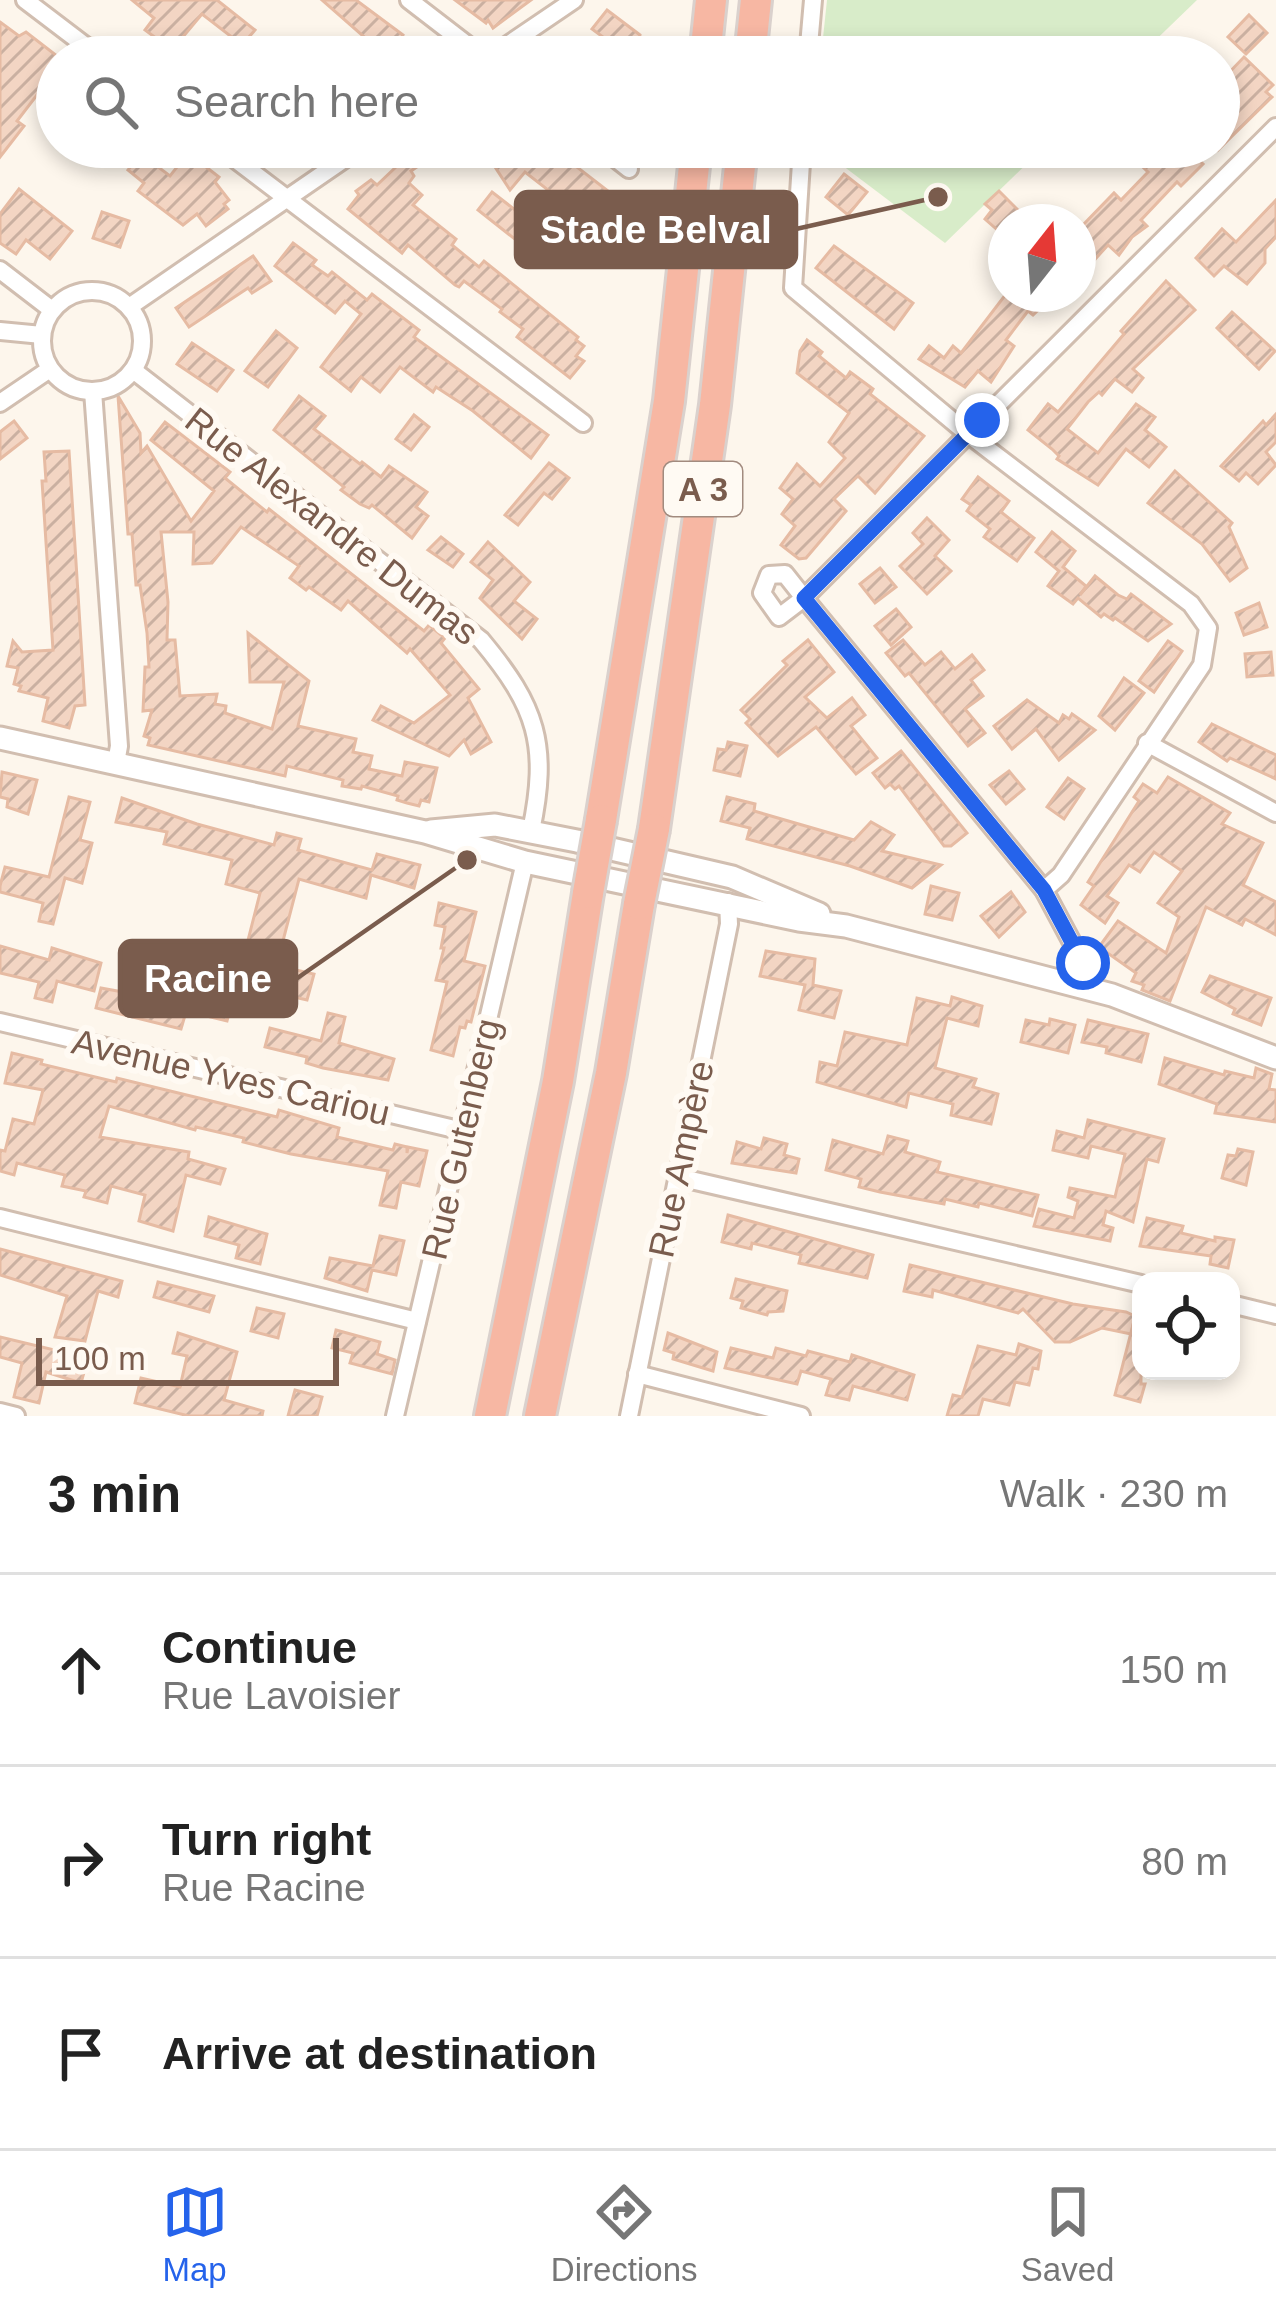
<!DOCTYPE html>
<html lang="en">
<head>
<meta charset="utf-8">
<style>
	:root { --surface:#fff; --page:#f2f2f2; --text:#222; --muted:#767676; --line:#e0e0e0; --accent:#2563eb }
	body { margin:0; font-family:Helvetica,sans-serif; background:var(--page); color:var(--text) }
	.controls { position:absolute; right:36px; bottom:36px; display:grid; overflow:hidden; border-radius:24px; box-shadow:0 6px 18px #0003 }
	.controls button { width:108px; height:108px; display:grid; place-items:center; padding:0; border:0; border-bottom:3px solid var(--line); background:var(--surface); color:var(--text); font:60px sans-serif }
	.compass { position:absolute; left:988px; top:204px; width:108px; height:108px; border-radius:50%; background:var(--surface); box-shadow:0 6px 18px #0003; rotate:17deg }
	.scale { position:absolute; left:36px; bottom:30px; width:303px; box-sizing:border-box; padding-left:12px; border:6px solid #7a5c4d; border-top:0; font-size:33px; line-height:42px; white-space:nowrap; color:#7a5c4d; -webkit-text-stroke:9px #fffaf3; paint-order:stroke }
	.stop { position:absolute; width:36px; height:36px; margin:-27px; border:9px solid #2563eb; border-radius:50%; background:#fff }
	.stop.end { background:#2563eb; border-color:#fff; box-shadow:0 3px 12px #0008 }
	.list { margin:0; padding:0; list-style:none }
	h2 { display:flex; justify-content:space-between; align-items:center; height:156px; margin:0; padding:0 48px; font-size:51px }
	h2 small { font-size:39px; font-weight:400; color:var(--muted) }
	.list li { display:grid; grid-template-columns:78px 1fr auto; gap:36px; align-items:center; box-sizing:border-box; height:192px; padding:0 48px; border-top:3px solid var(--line) }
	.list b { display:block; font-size:45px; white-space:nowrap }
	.list p { margin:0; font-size:39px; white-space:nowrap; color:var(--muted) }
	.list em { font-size:39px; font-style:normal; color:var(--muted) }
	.icon { flex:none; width:66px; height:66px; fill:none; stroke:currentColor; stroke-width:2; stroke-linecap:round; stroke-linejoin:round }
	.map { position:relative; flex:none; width:1276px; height:1416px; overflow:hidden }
	.search { position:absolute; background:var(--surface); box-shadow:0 6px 18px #0003; left:36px; right:36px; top:36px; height:132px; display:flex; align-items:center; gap:30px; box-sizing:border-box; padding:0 42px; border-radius:66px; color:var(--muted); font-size:45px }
	.sheet { height:732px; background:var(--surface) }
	nav { display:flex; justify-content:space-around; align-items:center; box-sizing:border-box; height:168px; border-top:3px solid var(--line); background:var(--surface); font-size:33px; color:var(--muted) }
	nav a { display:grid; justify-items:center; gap:6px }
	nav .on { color:var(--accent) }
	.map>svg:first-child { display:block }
	.green { fill:#d8ecc9 }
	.building { fill:url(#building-hatch); stroke:#e6bba3; stroke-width:3 }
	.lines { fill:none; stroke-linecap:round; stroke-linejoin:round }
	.minor-casing { stroke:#d1beb0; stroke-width:22 }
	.tertiary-casing { stroke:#d1beb0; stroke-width:27 }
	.motorway-casing { stroke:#dad1cd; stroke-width:36 }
	.minor { stroke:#fff; stroke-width:16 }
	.tertiary { stroke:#fff; stroke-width:21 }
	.motorway { stroke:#f7b7a3; stroke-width:30 }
	.motorway-bridge-casing { stroke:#dad1cd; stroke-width:36; stroke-linecap:butt }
	.motorway-bridge { stroke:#f7b7a3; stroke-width:30 }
	.route { stroke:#2563eb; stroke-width:15 }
	.labels { text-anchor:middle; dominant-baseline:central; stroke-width:12; stroke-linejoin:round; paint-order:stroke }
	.shield { fill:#fffaf3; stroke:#a28b7f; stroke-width:3 }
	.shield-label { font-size:33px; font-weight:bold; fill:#7a5c4d }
	.street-label { font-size:36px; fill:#7a5c4d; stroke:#fffaf3 }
	.leader { fill:none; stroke:#7a5c4d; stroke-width:4.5 }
	.callout-dot { fill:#7a5c4d; stroke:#fffaf3; stroke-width:4.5 }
	.callout { fill:#7a5c4d; stroke:#7a5c4d; stroke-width:4.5 }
	.callout-label { font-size:39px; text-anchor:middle; font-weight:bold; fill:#fff }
</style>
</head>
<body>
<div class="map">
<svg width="1276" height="1416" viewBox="0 0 1276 1416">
	<defs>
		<pattern id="building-hatch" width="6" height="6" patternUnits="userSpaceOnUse" patternTransform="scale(3)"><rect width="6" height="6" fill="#f3d5c3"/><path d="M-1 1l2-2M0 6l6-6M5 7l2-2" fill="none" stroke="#cab0a1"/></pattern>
	</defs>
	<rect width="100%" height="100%" fill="#fdf6ec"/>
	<!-- green -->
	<g class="green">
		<path d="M827,0H1197L1138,57H821Z"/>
		<path d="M818,147H1044L945,243Z"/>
	</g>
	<!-- building -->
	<g class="building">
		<path d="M132,0H217L255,30L242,45L202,14L172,50L145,30L154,18Z"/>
		<path d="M322,0H356L403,35L401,39L413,57H372L378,49Z"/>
		<path d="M455,0H531L493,28L488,20L486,23Z"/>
		<path d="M607,10L640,35L636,57H630L592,29Z"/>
		<path d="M1249,15L1267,33L1246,54L1228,37Z"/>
		<path d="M0,22L19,36L26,32L57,56V87L50,82L43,87L17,121L24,126L0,157Z"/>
		<path d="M1244,57L1273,85L1266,92L1272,97L1219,149V124L1238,106L1219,87V83Z"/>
		<path d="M417,147H446L411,171L414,176L409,183L422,195L413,205L456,239L452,245L479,267L484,261L578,337L576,340L584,346L576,356L584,361L570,378L517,337L523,329L500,312L502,309L464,281L459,287L455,285L408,245L402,253L348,209L359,195L356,191L371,180L377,185Z"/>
		<path d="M482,147H540L560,162L564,157L621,201L606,221L578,199L571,208L525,172L510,190Z"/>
		<path d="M1122,147H1185L1203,164L1181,186L1177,182L1141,220L1147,226L1132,237L1119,255L1108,245L1078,278V230L1114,193L1121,200L1148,172Z"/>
		<path d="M188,153L219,177L215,182L229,200L224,204L228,209L206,226L197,214L183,225L138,191L144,183L128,170L141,154L170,176Z"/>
		<path d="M844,174L867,192L848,215L826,197Z"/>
		<path d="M19,189L72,231L50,259L26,240L16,254L0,243V214Z"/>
		<path d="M999,191L1021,213L1013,222H1006L1002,234L985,219L992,210L985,204Z"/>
		<path d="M492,192L528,220V227L516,240L478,210Z"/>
		<path d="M1276,200V237L1265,249V263L1247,284L1224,266L1214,276L1196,258L1222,229L1236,242Z"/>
		<path d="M102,212L129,221L120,247L93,238Z"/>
		<path d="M293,243L316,260L312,265L328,276L332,272L367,300L372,294L377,298L419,330L414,337L548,435L531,458L473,411L436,387L433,392L400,367L380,392L361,377L351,391L321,367L361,314L345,301L335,313L275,266Z"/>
		<path d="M834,246L913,303L894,329L816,268Z"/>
		<path d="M253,256L271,281L252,293L248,288L189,327L176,308Z"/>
		<path d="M1166,281L1195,310L1133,369L1143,378L1132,392L1115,379L1102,395L1099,392L1088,402L1067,429L1098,453L1136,404L1155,417L1145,430L1166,447L1149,467L1126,449L1098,485L1057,459L1059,456L1052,449L1028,430L1048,404L1058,412L1124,334L1121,331Z"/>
		<path d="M1006,294H1055L1033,315L1028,311L1018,324L1006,340L1014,346L991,382L978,371L965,387L919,359L929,346L944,358L953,346L961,353Z"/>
		<path d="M1232,312L1275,351L1259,369L1217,328Z"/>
		<path d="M276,331L297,348L268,387L245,371Z"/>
		<path d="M807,340L822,352L819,356L846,378L850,372L873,389L870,394L924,436L875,493L858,476L834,499L846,511L806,558L799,559L781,545L795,526L782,514L793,499L780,488L797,464L820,486L845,458L829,442L849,413L797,373L800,351Z"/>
		<path d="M192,343L233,370L217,391L177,364Z"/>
		<path d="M118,396L140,433L141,453L147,446L191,521L214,491L151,440L165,422L230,472L225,478L267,512L269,509L424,631L429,625L445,638L441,643L479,689L468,698L491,742L471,754L464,740L449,756L373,720L381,706L414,723L450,695L410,649L407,653L348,601L341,610L309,587L306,590L290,578L299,566L241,527L212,563L193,564L194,532H161L168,602L167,640H175L180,696L217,694L215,704L226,706L225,713L272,729L284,682H250L248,633L309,681L298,726L356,739L353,752L372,756L369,769L402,776L405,762L437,768L429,802L421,800L419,806L407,803L397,800L398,796L362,786L361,789L342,786L343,780L287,766L285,776L148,745L150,738L144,736L152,710L143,711L145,667H149L147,633L140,585H136L132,534H128Z"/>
		<path d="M299,396L325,416L314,429L360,464L362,462L381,477L389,466L427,492L416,507L428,516L412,538L372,505L369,508L360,504L341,490L344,487L274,430Z"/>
		<path d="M1276,414V442L1266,452L1276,465L1258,484L1246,473L1239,481L1221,466L1263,421L1266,425Z"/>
		<path d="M414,415L429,427L411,450L396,439Z"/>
		<path d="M14,421L27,438L0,459V432Z"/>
		<path d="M69,451L85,705L75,706L69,728L43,721L48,698L19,691L21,686L14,684L18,668L7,666L13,641L22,652L53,650L42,481H46L44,452Z"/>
		<path d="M549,463L569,478L552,499L544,493L518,525L505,515Z"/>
		<path d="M1175,471L1232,523L1229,527L1247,568L1230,581L1202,544L1148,503Z"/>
		<path d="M978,477L1009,501L1001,512L1034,538L1017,561L984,537L990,529L967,511L971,505L962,499Z"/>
		<path d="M927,518L949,540L935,556L951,571L927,594L900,566L923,544L913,533Z"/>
		<path d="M1052,532L1075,551L1063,567L1086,586L1080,595L1095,576L1118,595L1127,599L1131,594L1171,624L1148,641L1115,618L1113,620L1104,614L1101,617L1078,598L1073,604L1048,586L1059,571L1036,552Z"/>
		<path d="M441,537L463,554L453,567L428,550Z"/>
		<path d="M488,542L530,582L514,601L537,619L522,639L480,598L493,580L471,562Z"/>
		<path d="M880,568L896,587L875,603L860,584Z"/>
		<path d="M1259,603L1267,627L1244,635L1236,613Z"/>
		<path d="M896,609L911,627L891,645L875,626Z"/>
		<path d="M808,640L834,672L805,697L827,718L852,698L865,715L851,726L877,758L856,774L816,727L778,756L746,723L750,719L741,710L787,665L783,661Z"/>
		<path d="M903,640L925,665L941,652L955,669L972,655L984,670L971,680L983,696L965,709L985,733L968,746L909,673L905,676L886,653Z"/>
		<path d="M1168,641L1182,651L1154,692L1139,681Z"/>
		<path d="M1271,652L1273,675L1247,677L1245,654Z"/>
		<path d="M1124,678L1144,693L1115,730L1099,716Z"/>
		<path d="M1027,700L1059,723L1063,715L1069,719L1072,714L1095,730L1059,760L1036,729L1012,749L994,726Z"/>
		<path d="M1212,724L1276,755V779L1230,758L1227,761L1199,742Z"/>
		<path d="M728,742L747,746L740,776L714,770L718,749L726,750Z"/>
		<path d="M901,751L967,833L951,846H944L899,786L895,789L890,784L885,788L873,773Z"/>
		<path d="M1009,771L1024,789L1006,804L990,785Z"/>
		<path d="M2,772L37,780L28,814L7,807L8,799L0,797Z"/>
		<path d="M1168,777L1230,813L1222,824L1263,843L1243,885L1276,902V935L1245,919L1242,925L1206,907L1170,1001L1142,990L1144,985L1132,981L1136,973L1099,947L1118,921L1166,953L1179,917L1158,903L1182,871L1154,852L1140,872L1129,865L1107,896L1118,903L1105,923L1081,905L1094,886L1088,882L1139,801L1134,797L1143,784L1157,793Z"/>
		<path d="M1068,778L1084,789L1064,819L1047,807Z"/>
		<path d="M69,797L90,802L80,840L92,843L82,883L65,878L53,924L39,921L43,903L0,892V886L5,867L49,877Z"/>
		<path d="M727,797L755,804L754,811L854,840L871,822L894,835L882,851L941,865L912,888L850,866L747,839L750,828L721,821Z"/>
		<path d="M122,798L197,824L274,845L277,833L301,839L298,850L372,870L377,854L420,865L414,888L371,875L366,898L299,879L277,964L249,958L250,953L245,952L260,893L226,884L232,860L164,844L167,832L116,822Z"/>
		<path d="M931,886L959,893L952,920L925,914Z"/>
		<path d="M1011,892L1025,912L999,937L981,916Z"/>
		<path d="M439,903L476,912L464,961L485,966L471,1022L467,1021L465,1028L460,1027L453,1056L431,1050L447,982L436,980L444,948H441L445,927L435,925Z"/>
		<path d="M0,946L49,960L52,948L101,963L94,991L57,981L52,1002L35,998L39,982L0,973Z"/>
		<path d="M766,951L815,959L813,985L841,991L834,1018L799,1010L805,985L760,976Z"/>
		<path d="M287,968L314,974L307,1000L280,994Z"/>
		<path d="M1210,976L1271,998L1261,1025L1233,1014L1235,1009L1202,992Z"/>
		<path d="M101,988L161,999L160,1004L186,1012L181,1029L96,1008Z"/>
		<path d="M200,991L233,998L227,1021L194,1013Z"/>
		<path d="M952,997L982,1006L978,1026L947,1018L935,1068L976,1079L973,1087L998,1094L991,1124L951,1115L953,1104L909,1093L906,1107L817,1082L820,1062L837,1066L845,1032L907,1045L917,998L950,1006Z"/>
		<path d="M328,1013L345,1017L339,1043L394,1059L388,1080L323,1068L306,1063L307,1057L265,1047L270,1028L321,1041Z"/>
		<path d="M1050,1019L1075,1025L1068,1053L1021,1042L1026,1020L1049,1025Z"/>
		<path d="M1088,1020L1148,1034L1141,1062L1106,1053L1107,1047L1082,1042Z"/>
		<path d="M12,1053L42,1060L41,1064L116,1082L117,1078L277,1117L279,1110L339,1128L337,1137L393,1150L395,1144L407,1147V1153L408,1147L427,1151L419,1186L401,1182L396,1208L380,1205L388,1171L291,1154L243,1142L244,1138L196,1127L195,1130L109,1106L100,1137L189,1152L188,1159L225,1169L220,1184L186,1175L173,1231L139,1221L145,1195L111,1186L107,1203L84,1197L86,1191L62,1186L65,1175L17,1163L14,1175L0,1171V1150L5,1151L13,1119L34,1124L43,1090L5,1083Z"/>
		<path d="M1165,1058L1224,1075L1225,1071L1254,1078L1256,1068L1272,1074L1269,1089L1276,1090V1122L1215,1113L1217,1104L1159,1084Z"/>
		<path d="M1088,1120L1164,1139L1158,1162L1147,1159L1133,1222L1106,1211L1103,1225L1113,1228L1110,1241L1034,1226L1039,1209L1074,1218L1078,1201L1068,1197L1070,1188L1115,1197L1125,1154L1091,1146L1088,1158L1053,1150L1057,1131L1084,1138Z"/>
		<path d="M888,1136L908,1141L905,1152L940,1162L937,1172L1038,1195L1032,1216L979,1203L978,1207L945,1199L944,1204L880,1192L859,1187L861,1179L826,1170L833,1140L883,1154Z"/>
		<path d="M764,1138L787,1144L784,1155L799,1159L796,1173L732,1163L737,1142L761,1149Z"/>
		<path d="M1238,1149L1253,1152L1246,1185L1222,1178L1228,1155L1236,1156Z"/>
		<path d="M728,1215L873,1255L867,1278L799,1263L801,1255L752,1243L751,1249L722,1242Z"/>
		<path d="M209,1217L267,1234L260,1264L236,1258L239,1245L205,1236Z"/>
		<path d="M1147,1218L1183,1226L1181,1233L1215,1241V1237L1234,1240L1228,1268L1210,1264L1211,1256L1140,1246Z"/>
		<path d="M380,1236L404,1241L396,1275L372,1270L367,1291L325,1278L330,1258L373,1266Z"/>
		<path d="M0,1249L122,1281L118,1297L98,1291L85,1341L55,1337L67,1296L0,1275Z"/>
		<path d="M910,1265L1073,1304L1126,1312L1135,1316L1131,1334L1102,1328L1070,1342H1055L1023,1309L1018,1313L933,1290L932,1297L904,1291Z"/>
		<path d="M736,1279L787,1291L783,1311L768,1312L767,1315L741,1308L743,1301L731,1298Z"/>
		<path d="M158,1282L214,1296L209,1312L154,1297Z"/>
		<path d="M257,1308L284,1314L278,1338L251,1331Z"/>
		<path d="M1135,1317L1141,1318V1384H1145L1140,1402L1115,1395Z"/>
		<path d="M336,1330L380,1342L377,1354L395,1360L392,1374L350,1363L353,1353L332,1348Z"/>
		<path d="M178,1333L237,1352L224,1400L263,1411L262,1416H189L135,1403L141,1378L180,1387L187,1356L173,1353Z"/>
		<path d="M668,1333L717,1352L713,1371L673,1359L674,1353L664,1350Z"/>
		<path d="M0,1337L63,1352L61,1359L86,1365L81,1383L46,1372L39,1403L14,1397L22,1363L0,1357Z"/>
		<path d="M1019,1344L1041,1351L1038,1369L1033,1368L1029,1385L1015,1382L1009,1405L983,1399L978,1416H947L953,1395L962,1397L978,1346L1016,1355Z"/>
		<path d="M731,1348L773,1358L776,1348L806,1356L808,1351L850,1362L852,1355L914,1375L907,1400L853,1386L849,1400L826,1395L831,1379L801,1371L797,1384L725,1368Z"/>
		<path d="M295,1390L322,1397L317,1416H288Z"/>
	</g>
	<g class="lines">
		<!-- minor casing -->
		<g class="minor-casing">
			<g id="minor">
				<path d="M25,0L100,57"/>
				<path d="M409,0L483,57"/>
				<path d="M490,57L574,0"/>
				<path d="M808,57L813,0"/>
				<path d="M219,147L583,423"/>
				<path d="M601,147L629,169"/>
				<path d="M802,147L793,288L968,434L1191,604L1208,628L1202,665L1061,875L1044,890"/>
				<path d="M0,270L52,310"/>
				<circle cx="92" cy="341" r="50"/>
				<path d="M129,307L362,147"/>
				<path d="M0,331L42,335"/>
				<path d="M133,370L481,640C537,707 549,745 531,831"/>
				<path d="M93,391L119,746L116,763"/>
				<path d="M0,403L50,369"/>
				<path d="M1147,743L1276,813"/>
				<path d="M1080,988L1083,963L1044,890L804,598L785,574L769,575L762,593L779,617L804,598L1276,127"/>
				<path d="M0,1022L463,1131"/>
				<path d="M678,1177L1141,1284"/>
				<path d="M0,1218L417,1321"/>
				<path d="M1231,1304L1276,1315"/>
				<path d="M637,1374L801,1416"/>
				<path d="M0,1412L16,1416"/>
				<path d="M395,1416L525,862"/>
				<path d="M629,1416L729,924L728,902"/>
			</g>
		</g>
		<!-- tertiary casing -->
		<g class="tertiary-casing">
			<g id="tertiary">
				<path d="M0,738L425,832L525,862L799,920L846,926L1112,995L1276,1058"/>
				<path d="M431,831L495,825L577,841L732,877L819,914"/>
			</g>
		</g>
		<!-- motorway casing -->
		<g class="motorway-casing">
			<g id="motorway">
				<path d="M705,57L711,0"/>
				<path d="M750,57L756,0"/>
				<path d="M601,820L669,401L696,147"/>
				<path d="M654,829L715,405L742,147"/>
				<path d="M490,1416L558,1081L588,893"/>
				<path d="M540,1416L611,1073L639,904"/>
			</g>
		</g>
		<!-- minor -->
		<use href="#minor" class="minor"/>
		<!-- tertiary -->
		<use href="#tertiary" class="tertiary"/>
		<!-- motorway -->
		<use href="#motorway" class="motorway"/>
		<!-- motorway-bridge casing -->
		<g class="motorway-bridge-casing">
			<g id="motorway-bridge">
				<path d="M588,893L601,820"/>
				<path d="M639,904L654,829"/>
			</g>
		</g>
		<!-- motorway-bridge -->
		<use href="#motorway-bridge" class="motorway-bridge"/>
	</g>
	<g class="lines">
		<!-- route -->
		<path class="route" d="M982,420L804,598L1044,890L1083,963"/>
	</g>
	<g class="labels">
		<!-- shield labels -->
		<rect class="shield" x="664" y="462" width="78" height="54" rx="9"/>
		<g class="shield-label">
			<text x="703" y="489">A 3</text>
		</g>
		<!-- street labels -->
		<g class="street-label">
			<text transform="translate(332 526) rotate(38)">Rue Alexandre Dumas</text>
			<text transform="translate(231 1077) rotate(13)">Avenue Yves Cariou</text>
			<text transform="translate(461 1139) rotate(-77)">Rue Gutenberg</text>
			<text transform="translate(681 1159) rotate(-78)">Rue Ampère</text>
		</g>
	</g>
	<!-- callouts -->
	<path class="leader" d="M938 197L796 229M467 860L296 979"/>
	<g class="callout-dot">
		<circle cx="938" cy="197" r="12"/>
		<circle cx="467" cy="860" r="12"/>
	</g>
	<g class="callout">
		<rect x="516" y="192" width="280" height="75" rx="12"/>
		<rect x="120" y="941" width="176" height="75" rx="12"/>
	</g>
	<g class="callout-label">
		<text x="656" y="243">Stade Belval</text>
		<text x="208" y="992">Racine</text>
	</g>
</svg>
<div class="controls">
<button><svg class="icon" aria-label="locate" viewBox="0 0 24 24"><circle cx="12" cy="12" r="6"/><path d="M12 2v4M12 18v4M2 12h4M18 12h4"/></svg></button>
</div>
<svg class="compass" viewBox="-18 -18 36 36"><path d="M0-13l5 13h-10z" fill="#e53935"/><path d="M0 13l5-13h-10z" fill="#767676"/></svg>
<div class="scale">100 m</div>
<div class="stop" style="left:1083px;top:963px"></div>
<div class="stop end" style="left:982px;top:420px"></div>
<div class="search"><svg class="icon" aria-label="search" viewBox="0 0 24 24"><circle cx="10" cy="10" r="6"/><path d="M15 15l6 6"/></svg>Search here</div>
</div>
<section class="sheet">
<h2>3 min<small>Walk · 230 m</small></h2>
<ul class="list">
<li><svg class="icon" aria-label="ahead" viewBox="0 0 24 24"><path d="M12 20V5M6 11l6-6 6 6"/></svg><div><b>Continue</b><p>Rue Lavoisier</p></div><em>150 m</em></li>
<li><svg class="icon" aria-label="right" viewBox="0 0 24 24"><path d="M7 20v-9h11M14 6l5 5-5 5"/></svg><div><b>Turn right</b><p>Rue Racine</p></div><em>80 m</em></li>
<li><svg class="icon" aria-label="arrive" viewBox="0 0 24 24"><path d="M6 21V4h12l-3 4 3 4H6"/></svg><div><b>Arrive at destination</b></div></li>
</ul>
</section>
<nav>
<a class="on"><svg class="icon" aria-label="map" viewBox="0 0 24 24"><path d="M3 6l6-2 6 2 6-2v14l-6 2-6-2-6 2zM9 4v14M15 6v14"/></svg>Map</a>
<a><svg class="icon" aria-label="directions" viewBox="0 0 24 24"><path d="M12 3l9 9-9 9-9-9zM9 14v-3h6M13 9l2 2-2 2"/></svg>Directions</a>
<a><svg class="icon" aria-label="saved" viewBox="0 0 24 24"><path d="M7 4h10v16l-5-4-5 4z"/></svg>Saved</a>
</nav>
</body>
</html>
